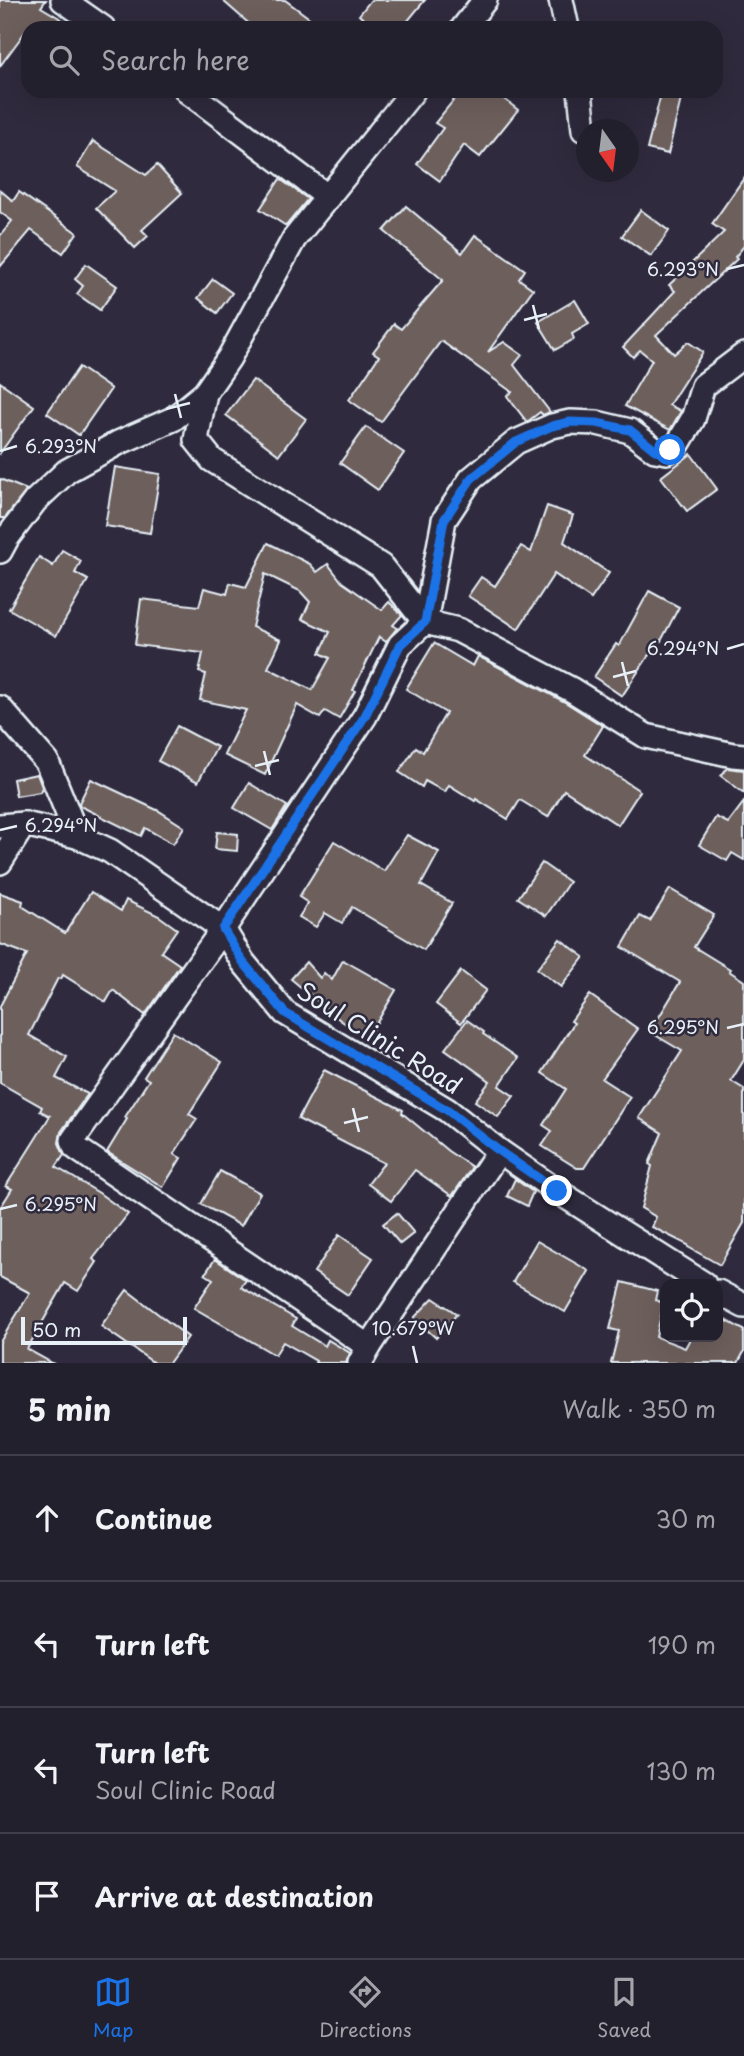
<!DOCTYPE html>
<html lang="en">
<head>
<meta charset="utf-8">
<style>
	:root { --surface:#23202e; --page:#2b2836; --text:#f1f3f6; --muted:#a3a3aa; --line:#403e4a; --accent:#1a73e8 }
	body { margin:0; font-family:"Playpen Sans",sans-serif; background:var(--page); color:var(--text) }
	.controls { position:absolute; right:21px; bottom:21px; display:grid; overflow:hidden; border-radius:14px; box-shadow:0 7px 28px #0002 }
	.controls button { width:63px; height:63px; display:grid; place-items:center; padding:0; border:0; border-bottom:2px solid var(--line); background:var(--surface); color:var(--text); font:35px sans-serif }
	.compass { position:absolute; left:576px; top:119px; width:63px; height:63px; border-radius:50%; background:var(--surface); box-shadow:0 7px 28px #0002; rotate:166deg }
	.scale { position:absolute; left:21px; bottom:18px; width:166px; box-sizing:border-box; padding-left:7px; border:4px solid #e8f1f8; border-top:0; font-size:19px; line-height:24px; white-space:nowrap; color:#e8f1f8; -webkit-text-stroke:5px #2f2a3d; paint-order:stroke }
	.stop { position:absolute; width:21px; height:21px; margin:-16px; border:5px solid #1a73e8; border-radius:50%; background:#fff }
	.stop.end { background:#1a73e8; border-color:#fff; box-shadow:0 2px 7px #0008 }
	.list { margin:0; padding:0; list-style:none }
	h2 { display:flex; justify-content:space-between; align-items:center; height:91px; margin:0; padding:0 28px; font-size:30px }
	h2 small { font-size:23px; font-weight:400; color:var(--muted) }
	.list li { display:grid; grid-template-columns:46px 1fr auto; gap:21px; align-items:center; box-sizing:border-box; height:126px; padding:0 28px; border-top:2px solid var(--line) }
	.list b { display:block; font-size:26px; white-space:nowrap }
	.list p { margin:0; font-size:23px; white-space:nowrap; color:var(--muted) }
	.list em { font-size:23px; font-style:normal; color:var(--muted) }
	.icon { flex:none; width:38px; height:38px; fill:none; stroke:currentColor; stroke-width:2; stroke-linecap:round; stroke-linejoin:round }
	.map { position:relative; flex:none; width:744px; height:1363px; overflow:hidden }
	.search { position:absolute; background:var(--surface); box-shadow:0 7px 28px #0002; left:21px; right:21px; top:21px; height:77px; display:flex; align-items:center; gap:18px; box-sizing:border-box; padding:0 24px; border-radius:21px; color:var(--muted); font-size:26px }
	.sheet { height:595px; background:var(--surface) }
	nav { display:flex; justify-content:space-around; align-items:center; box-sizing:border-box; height:98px; border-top:2px solid var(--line); background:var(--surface); font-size:19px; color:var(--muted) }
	nav a { display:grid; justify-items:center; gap:4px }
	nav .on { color:var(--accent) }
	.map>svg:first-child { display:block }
	.building { fill:#6d5f5b; stroke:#e8f1f8; stroke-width:2; fill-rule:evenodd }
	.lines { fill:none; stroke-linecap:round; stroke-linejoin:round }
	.minor-casing { stroke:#e8f1f8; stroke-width:28 }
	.minor { stroke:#2f2a3d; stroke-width:23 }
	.route { stroke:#1a73e8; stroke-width:9 }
	.ticks { fill:none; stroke:#e8f1f8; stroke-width:2.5 }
	.labels { text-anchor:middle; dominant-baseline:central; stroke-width:5; stroke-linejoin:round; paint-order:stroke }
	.street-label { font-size:24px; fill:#e8f1f8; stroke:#2f2a3d }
	.ticks-label { font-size:18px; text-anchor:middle; fill:#e8f1f8; stroke:#2f2a3d; stroke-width:5; stroke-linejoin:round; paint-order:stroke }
</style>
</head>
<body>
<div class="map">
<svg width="744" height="1363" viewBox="0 0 744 1363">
	<rect width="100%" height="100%" fill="#2f2a3d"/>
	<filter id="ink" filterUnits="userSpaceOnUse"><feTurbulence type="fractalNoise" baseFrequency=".0143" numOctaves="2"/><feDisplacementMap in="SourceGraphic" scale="14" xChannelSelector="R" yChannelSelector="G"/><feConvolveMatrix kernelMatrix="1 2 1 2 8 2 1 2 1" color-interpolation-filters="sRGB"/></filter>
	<g filter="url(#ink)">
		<!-- building -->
		<g class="building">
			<path d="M0,0H46L41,7L76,28H28L0,66Z"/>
			<path d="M222,0H285L323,28H254Z"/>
			<path d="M371,0H425L402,28H374L359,15Z"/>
			<path d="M461,91H494L518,110L480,157L464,145L440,181L417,164L443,128L435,123Z"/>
			<path d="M661,94L681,99L668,154L647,149Z"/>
			<path d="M93,141L146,175L157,165L182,193L142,230L148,236L135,248L96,208L115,191L77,167Z"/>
			<path d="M744,178V246L735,257L737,259L656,335L674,354L688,342L703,352L669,405L681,411L670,430L625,406L652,360L640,350L633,357L623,347L675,291L669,285L724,232L712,224Z"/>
			<path d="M280,179L308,199L286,226L260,209Z"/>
			<path d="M0,190L13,201L19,192L77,233L63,253L31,230L0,267V236L12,221L0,212Z"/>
			<path d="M406,206L462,253L475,235L525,270L519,279L533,289L488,352L504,342L522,355L514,365L550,412L543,415L540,412L527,422L507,396L512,392L441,341L381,422L349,400L379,356L373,352L394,324L401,329L443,280L384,231Z"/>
			<path d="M641,210L669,231L651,256L622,236Z"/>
			<path d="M86,264L117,286L100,310L77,294L83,286L75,279Z"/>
			<path d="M213,279L232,293L217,313L198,298Z"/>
			<path d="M575,300L589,324L572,334L574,339L555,350L538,322Z"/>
			<path d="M79,367L111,389L79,435L47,413Z"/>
			<path d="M253,380L306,419L279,455L226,415Z"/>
			<path d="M0,382L34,406L0,453Z"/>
			<path d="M366,427L404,453L378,490L340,463Z"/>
			<path d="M691,454L717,489L687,511L661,477Z"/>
			<path d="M115,467L160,474L150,533L105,526Z"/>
			<path d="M0,479L27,490L5,518H0Z"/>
			<path d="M547,506L573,515L564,542L609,573L591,599L554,574L518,629L468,596L481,577L495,586L521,546L531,552Z"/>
			<path d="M268,543L310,564L317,572L328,564L342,582L382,610L389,602L402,615L393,625L397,628L386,642L379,637L353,690L355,691L339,719L325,711L320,718L297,705L265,775L224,755L246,710L200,700L206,674L199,672L203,653L135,645L141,599L199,606L204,588L227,594L230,583L246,587ZM265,574L300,591L310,602L302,619L330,632L320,653L330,658L312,690L268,668L281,640L252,627Z"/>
			<path d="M62,550L81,561L75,573L88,580L56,636L9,609L39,557L53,566Z"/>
			<path d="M649,591L679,607L661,641L659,640L622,696L594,677L616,644L619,646Z"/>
			<path d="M434,643L473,666L478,656L565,702L603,726L585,755L640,791L618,825L564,790L548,817L520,800L508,819L476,799L475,801L449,785L445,792L425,781L422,787L399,772L416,747L423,752L446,713L406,689Z"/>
			<path d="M177,726L217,747L198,782L158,761Z"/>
			<path d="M727,768L744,770V793L721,776Z"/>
			<path d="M37,774L42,787L40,792L16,796L13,779Z"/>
			<path d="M91,779L159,811L184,827L173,844L145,828L141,836L80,806L79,803Z"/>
			<path d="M249,783L287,806L272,830L234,808Z"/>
			<path d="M744,802V860L732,853L727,861L699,845L716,817L728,823Z"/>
			<path d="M217,832L238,834L237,851L215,849Z"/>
			<path d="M407,835L439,852L421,885L452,903L424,950L352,907L342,923L325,913L316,927L299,917L308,903L299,897L334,841L384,871Z"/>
			<path d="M542,863L569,882L546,916L518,898Z"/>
			<path d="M670,889L714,915L694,947L730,969L729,971L744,981V1060L731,1081L744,1089V1223L720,1265L688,1247V1245L652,1227L656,1217L641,1208L652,1166L649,1164L662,1133L639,1118L682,1051L650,1032L680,982L622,947L640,916L650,921Z"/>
			<path d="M91,892L121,911L126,900L159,916L177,929L161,952L180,965L145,1015L113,990L106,1002L63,975L61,979L58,978L29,1035L67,1057L56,1078L88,1094L61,1132L59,1143L64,1155L56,1167L99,1193L128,1214L93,1259L97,1262L78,1291L65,1283L27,1349L52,1363H0V1342L30,1293L0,1277V1208L12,1189L6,1186L50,1116L40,1111L42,1107L0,1083V1006L27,954L0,944V893L23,901L22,906L65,933Z"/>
			<path d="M560,939L584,957L561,987L537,969Z"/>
			<path d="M343,960L396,990L370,1034L366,1031L363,1035L340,1020L291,979L306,962L320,978L324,973L332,980Z"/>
			<path d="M461,971L486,990L461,1023L436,1004Z"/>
			<path d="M590,995L638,1029L602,1079L630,1097L584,1168H577L542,1146L552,1131L543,1125L566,1089L542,1073L574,1023L571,1021Z"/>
			<path d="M467,1020L484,1032L483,1034L518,1058L499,1086L514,1096L498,1117L475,1101L490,1081L445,1049Z"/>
			<path d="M173,1032L222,1062L189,1114L197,1119L174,1154L181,1158L163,1187L107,1152L127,1119L125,1117L149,1080L144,1077Z"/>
			<path d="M324,1070L403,1110L402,1113L448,1151L472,1167L452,1196L415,1170L391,1201L368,1184L384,1163L298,1119Z"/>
			<path d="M220,1171L260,1193L241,1226L201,1204Z"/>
			<path d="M515,1179L533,1192L527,1206L507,1196Z"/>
			<path d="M397,1213L414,1233L400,1244L383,1224Z"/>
			<path d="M339,1235L373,1258L348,1295L314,1272Z"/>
			<path d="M537,1241L589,1271L565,1312L513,1282Z"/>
			<path d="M215,1259L246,1280L241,1287L296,1319L292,1326L325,1346L328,1340L350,1353L346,1363H315L316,1361L283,1342L275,1355L194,1308L213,1279L205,1274Z"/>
			<path d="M622,1282L657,1291L655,1300L664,1303L656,1337L685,1348L691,1337H718V1316L744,1330V1352L738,1363H611L619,1331L610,1329Z"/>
			<path d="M127,1290L188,1337L169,1363H154L101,1326Z"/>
			<path d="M433,1298L457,1314L436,1338L414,1318Z"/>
		</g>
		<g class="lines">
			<!-- minor casing -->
			<g class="minor-casing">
				<g id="minor">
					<path d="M63,0L103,28"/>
					<path d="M561,0L567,28"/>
					<path d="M463,28L485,0"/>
					<path d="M187,91L328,197"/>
					<path d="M580,91L584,130"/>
					<path d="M205,393L196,440L212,460L381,566L425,622"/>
					<path d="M0,551L7,538L35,501L67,471L118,443L173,419L205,393L229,358L294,239L413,91"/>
					<path d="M425,622L444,520L471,479L516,442L552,426L570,422L597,423L630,431L655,450L667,452L678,444L693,419L703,386L744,355"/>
					<path d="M0,708L47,762L77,836"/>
					<path d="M0,826L24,824L77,836L110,851L223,929L243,962L285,1013L447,1110L499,1151L557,1191L704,1284"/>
					<path d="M0,862L24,824"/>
					<path d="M718,1292L744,1306"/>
					<path d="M369,1347L79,1150L75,1147L73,1140L223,929L365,716L400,645L425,622L458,630L572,690L646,736L733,755L744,756"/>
					<path d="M360,1363L369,1347L499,1151"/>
				</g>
			</g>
			<!-- minor -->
			<use href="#minor" class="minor"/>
		</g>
	</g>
	<g class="lines" filter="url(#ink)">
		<!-- route -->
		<path class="route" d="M557,1191L499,1151L447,1110L285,1013L243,962L223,929L365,716L400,645L425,622L444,520L471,479L516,442L552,426L570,422L597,423L630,430L655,450L662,452L670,450"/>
	</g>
	<!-- ticks -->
	<path class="ticks" d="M727,269L744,265M533,305L539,329M524,320L547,314M175,394L181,418M166,409L190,403M0,451L17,446M727,649L744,644M622,662L628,686M613,677L636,671M264,751L270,775M255,766L279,760M0,830L17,826M727,1028L744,1024M353,1108L359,1132M344,1123L368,1117M0,1209L17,1205M413,1346L417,1363"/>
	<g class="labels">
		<!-- street labels -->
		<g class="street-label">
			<text transform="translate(380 1037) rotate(32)">Soul Clinic Road</text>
		</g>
	</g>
	<g class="ticks-label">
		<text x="683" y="276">6.293°N</text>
		<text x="61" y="453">6.293°N</text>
		<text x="683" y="655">6.294°N</text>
		<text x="61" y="832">6.294°N</text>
		<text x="683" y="1034">6.295°N</text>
		<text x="61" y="1211">6.295°N</text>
		<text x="413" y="1335">10.679°W</text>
	</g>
</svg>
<div class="controls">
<button><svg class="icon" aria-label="locate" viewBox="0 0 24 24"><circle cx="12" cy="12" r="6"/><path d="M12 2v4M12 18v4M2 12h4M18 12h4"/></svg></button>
</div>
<svg class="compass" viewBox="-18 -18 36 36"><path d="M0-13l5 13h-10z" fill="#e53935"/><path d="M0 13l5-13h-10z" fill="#a3a3aa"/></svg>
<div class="scale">50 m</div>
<div class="stop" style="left:670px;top:450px"></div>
<div class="stop end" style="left:557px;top:1191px"></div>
<div class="search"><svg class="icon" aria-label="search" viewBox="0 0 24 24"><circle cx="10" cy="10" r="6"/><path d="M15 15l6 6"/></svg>Search here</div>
</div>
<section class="sheet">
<h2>5 min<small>Walk · 350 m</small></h2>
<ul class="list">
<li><svg class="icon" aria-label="ahead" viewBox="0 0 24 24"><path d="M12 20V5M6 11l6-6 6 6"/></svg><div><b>Continue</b></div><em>30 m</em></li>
<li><svg class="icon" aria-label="left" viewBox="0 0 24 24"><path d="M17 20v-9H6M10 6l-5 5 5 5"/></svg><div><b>Turn left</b></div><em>190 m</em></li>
<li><svg class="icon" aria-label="left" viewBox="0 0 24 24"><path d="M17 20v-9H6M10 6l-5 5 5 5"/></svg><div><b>Turn left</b><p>Soul Clinic Road</p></div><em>130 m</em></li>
<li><svg class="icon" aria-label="arrive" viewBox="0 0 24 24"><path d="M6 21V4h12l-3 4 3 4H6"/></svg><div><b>Arrive at destination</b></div></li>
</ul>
</section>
<nav>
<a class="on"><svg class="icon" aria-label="map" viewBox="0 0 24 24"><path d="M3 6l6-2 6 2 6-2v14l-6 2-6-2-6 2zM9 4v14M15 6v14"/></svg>Map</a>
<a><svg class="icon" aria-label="directions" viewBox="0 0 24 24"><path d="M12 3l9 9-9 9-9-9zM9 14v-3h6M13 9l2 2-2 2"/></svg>Directions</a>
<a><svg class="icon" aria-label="saved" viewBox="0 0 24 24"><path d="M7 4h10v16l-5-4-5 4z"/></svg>Saved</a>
</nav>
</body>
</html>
